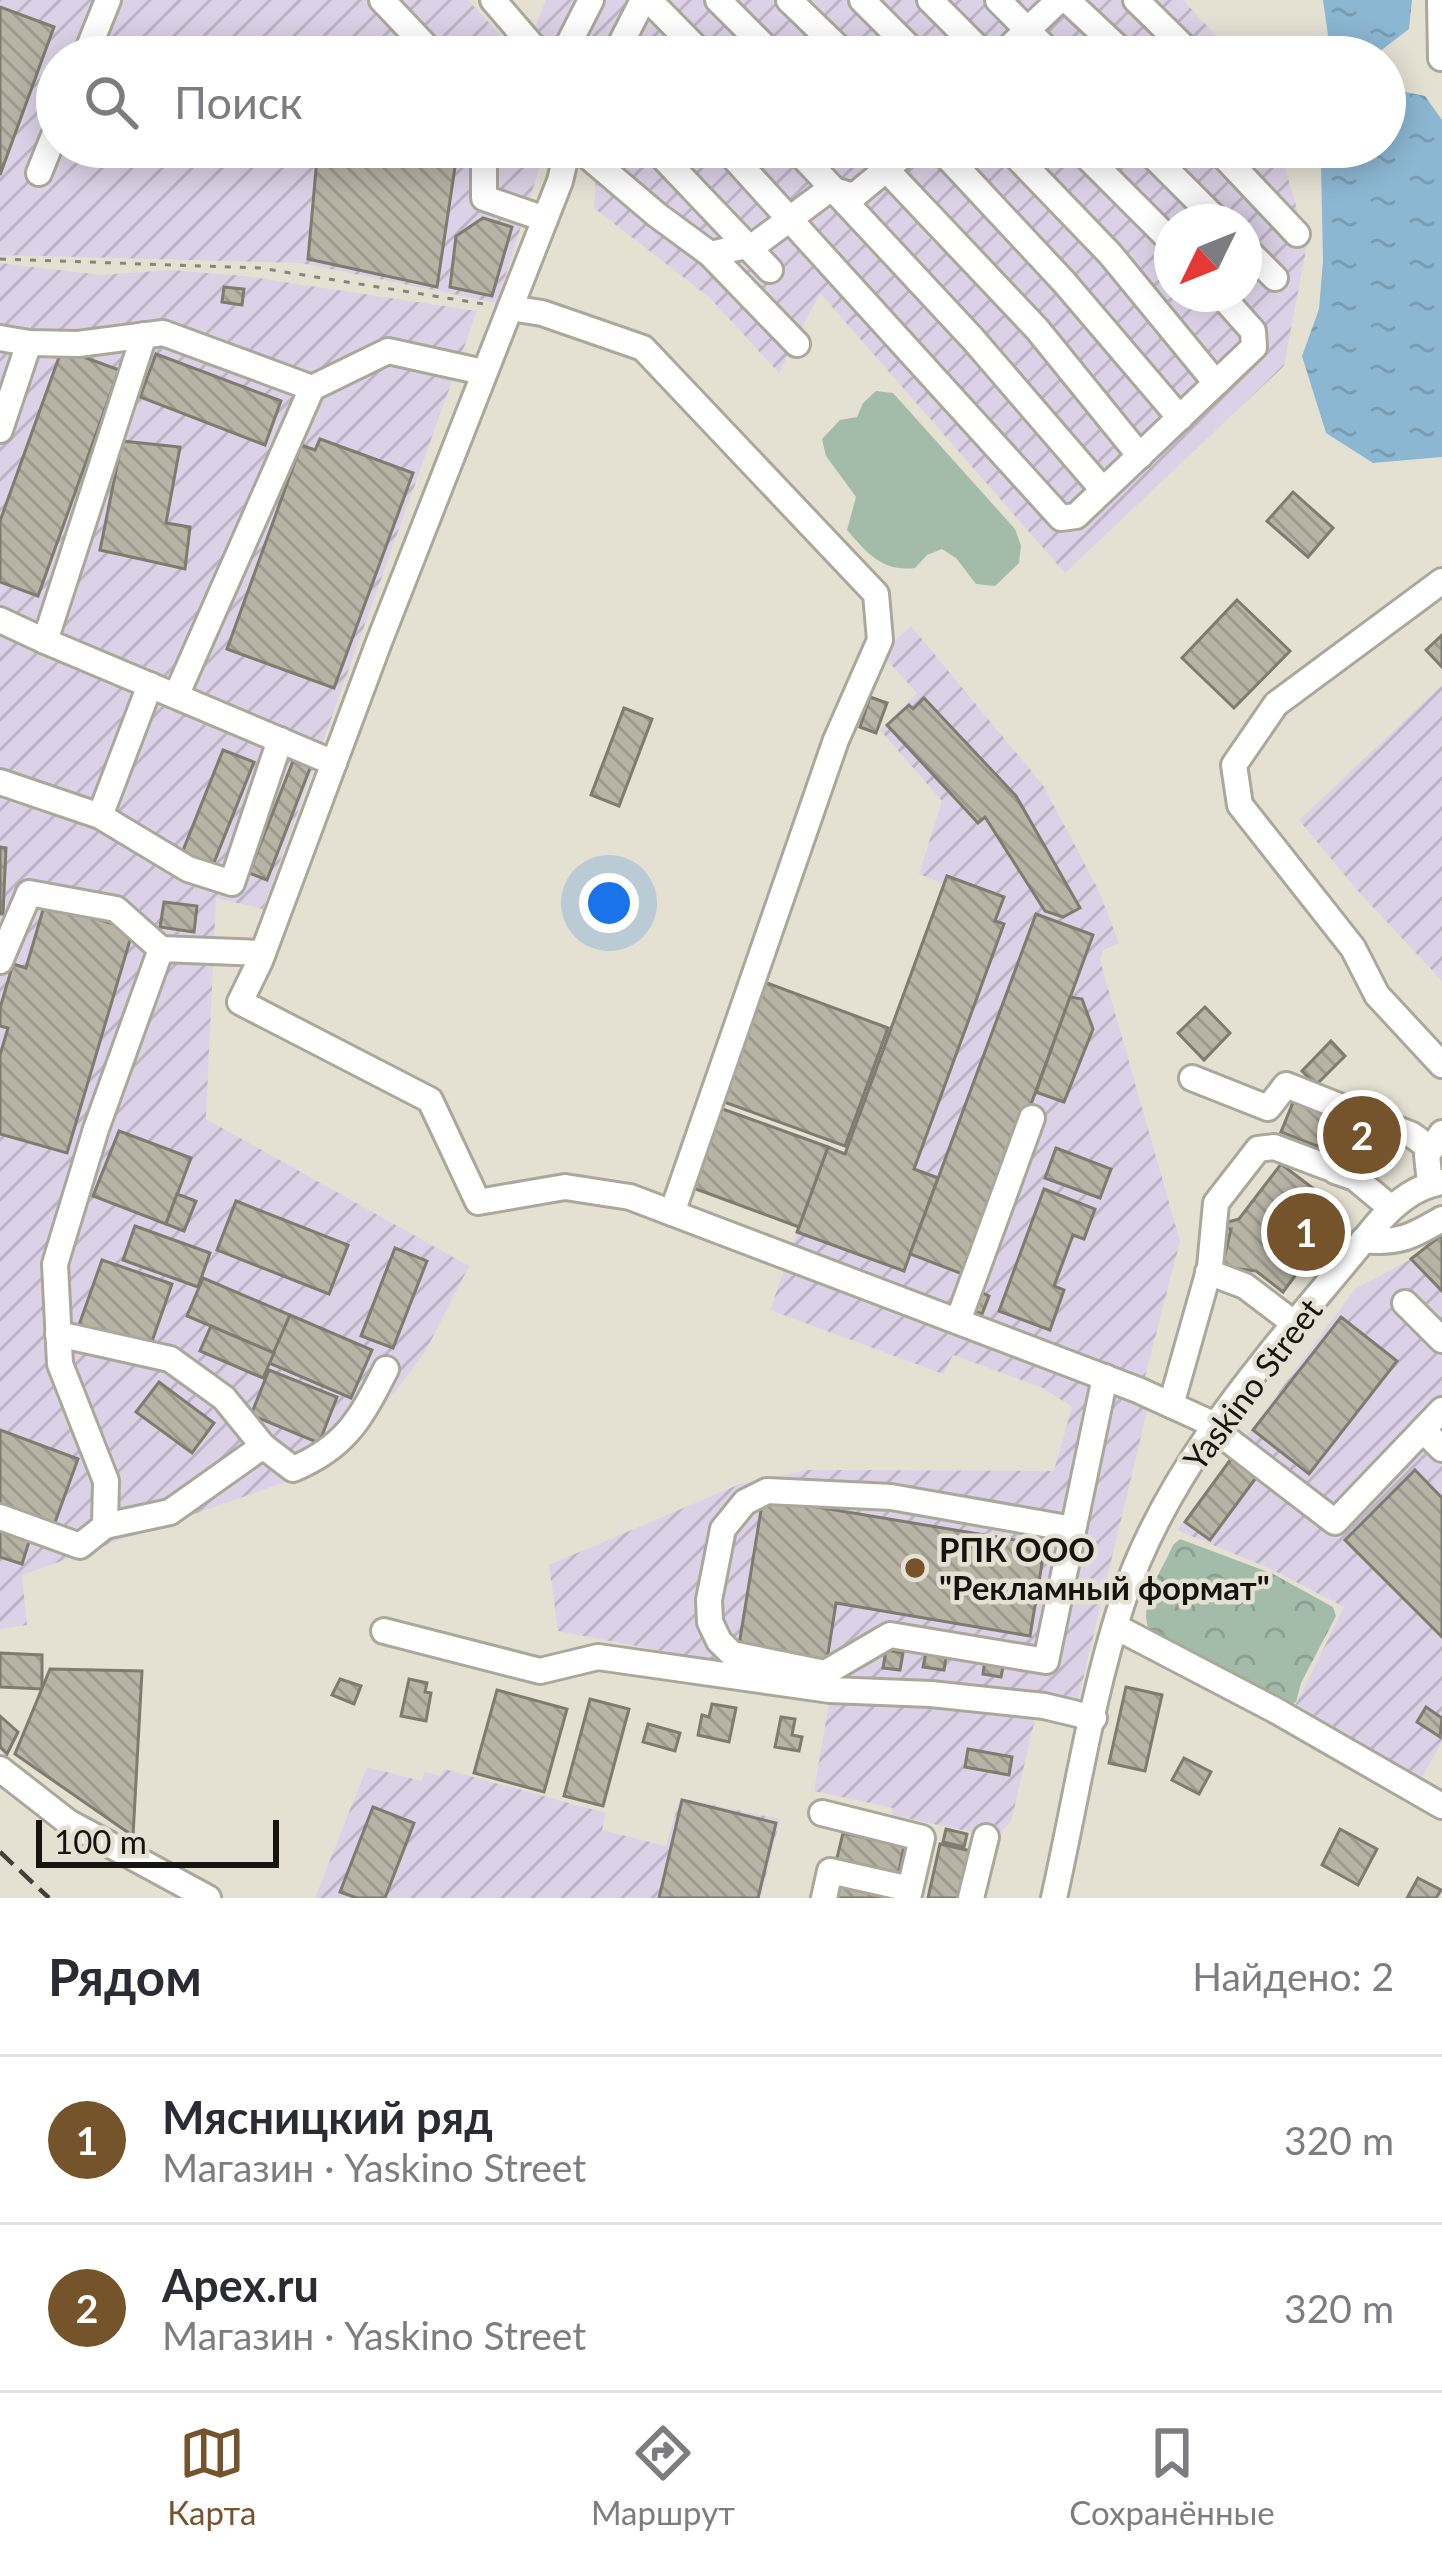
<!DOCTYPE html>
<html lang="ru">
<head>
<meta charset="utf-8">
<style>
	:root { --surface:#fff; --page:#f2f2f3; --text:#2b2b33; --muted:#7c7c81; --line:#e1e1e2; --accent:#75542b }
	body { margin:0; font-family:Lato,sans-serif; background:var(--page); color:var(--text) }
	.compass { position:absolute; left:1154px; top:204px; width:108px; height:108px; border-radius:50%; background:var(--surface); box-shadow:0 6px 30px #0003; rotate:227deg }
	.scale { position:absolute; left:36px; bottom:30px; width:243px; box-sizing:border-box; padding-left:12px; border:6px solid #15140f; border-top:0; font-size:33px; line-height:42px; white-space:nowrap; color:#15140f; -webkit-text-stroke:9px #e4e1d3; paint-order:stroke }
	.you { position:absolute; left:609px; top:903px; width:42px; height:42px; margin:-30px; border:9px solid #fff; border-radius:50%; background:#1a73e8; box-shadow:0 0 0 18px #1a73e833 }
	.badge { display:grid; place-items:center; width:78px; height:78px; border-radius:50%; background:var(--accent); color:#fff; font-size:39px; font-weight:700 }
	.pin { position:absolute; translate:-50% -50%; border:6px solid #fff; box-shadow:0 3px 12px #0006 }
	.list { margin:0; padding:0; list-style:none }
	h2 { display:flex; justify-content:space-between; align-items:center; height:156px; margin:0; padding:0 48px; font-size:51px }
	h2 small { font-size:39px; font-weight:400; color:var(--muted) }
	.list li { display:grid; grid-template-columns:78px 1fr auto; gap:36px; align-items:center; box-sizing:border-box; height:168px; padding:0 48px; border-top:3px solid var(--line) }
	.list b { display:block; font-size:45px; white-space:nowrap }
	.list p { margin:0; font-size:39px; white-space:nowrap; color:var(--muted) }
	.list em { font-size:39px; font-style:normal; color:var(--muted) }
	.icon { flex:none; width:66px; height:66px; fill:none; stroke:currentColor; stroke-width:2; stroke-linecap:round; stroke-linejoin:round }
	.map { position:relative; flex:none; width:1442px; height:1898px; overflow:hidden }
	.search { position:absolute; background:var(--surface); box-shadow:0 6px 30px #0003; left:36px; right:36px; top:36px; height:132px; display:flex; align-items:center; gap:30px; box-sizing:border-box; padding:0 42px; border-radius:66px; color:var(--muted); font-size:45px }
	.sheet { height:492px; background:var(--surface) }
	nav { display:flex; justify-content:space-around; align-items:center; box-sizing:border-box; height:168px; border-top:3px solid var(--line); background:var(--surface); font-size:33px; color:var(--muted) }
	nav a { display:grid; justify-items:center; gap:6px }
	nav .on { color:var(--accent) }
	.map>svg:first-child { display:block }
	.industrial { fill:url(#industrial-furrows); fill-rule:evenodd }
	.green { fill:#a3bcaa }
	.forest { fill:url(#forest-crowns) }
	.water { fill:url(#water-ripples) }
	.building { fill:url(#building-back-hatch); stroke:#7e7b6f; stroke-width:3 }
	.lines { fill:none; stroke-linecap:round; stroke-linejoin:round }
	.minor-casing { stroke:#aba89a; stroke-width:30 }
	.path { stroke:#87857b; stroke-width:3; stroke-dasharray:6 9; stroke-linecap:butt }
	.minor { stroke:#fff; stroke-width:24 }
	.rail { stroke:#414039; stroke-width:4.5; stroke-dasharray:18 9; stroke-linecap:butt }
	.poi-dot { fill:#75542b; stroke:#e4e1d3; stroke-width:4.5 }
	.labels { text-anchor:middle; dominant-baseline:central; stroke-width:9; stroke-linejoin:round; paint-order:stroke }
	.street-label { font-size:33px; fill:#15140f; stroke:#e4e1d3 }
	.poi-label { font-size:33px; font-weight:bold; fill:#15140f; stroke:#e4e1d3; text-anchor:start }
</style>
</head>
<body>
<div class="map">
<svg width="1442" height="1898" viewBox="0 0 1442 1898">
	<defs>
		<pattern id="industrial-furrows" width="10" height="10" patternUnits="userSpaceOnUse" patternTransform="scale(3)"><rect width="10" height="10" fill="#dcd2e7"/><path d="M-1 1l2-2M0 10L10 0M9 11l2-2" fill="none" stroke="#bcb3c5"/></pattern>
		<pattern id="forest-crowns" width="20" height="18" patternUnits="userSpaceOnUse" patternTransform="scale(3)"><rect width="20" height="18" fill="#a3bcaa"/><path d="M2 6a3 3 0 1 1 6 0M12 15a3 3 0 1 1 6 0" fill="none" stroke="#8ba191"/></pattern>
		<pattern id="water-ripples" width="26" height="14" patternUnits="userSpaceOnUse" patternTransform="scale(3)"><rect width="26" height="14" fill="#8cb7d2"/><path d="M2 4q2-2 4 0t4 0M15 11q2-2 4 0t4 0" fill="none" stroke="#789cb3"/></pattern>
		<pattern id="building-back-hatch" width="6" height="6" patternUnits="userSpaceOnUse" patternTransform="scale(3)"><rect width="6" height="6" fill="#b7b4a6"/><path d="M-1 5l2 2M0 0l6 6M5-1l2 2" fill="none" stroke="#9c9a8e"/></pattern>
	</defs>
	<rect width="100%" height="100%" fill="#e4e1d3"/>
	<!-- industrial -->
	<g class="industrial">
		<path d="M0,0H468L521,57H57V147H546L497,303L300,263L0,255Z"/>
		<path d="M546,0H1183L1236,57H562L535,27Z"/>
		<path d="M598,147H1279L1307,244L1284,366L1065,573L820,293L779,373L709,297L594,208ZM1172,222H1244V294H1172Z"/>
		<path d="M0,263L100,275L171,270L244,276L477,311L263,909L216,898L206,1119L469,1266L425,1352L382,1409L336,1453L288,1481L22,1575L27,1625L0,1629Z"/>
		<path d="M911,626L1043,785L1098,889L1119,943L1103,950L1100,960L1180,1241L1145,1377L1141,1376L1136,1395L1148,1407L1077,1704L823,1682L558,1631L549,1565L740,1484L807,1470L1054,1471L1072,1407L1043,1388L953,1355L943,1374L770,1310L828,1147L845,1153L944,884L919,874L942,801L880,730L917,693L881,653Z"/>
		<path d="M1442,685V981L1357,890L1299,820Z"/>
		<path d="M1411,1259L1442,1291V1742L1422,1777L1295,1706L1344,1607L1273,1570L1177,1530L1355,1289Z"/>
		<path d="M830,1697L1035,1719L1011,1822L995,1837L892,1815L893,1808L814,1791Z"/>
		<path d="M367,1767L421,1781L425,1772L441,1776L444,1769L606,1813L602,1830L666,1846L680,1798L780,1819L761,1898H315Z"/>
	</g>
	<!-- green -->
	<path class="green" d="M876,391L893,393L1015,529L1021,546L1019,563L995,586L976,584L956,558L942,549L927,555L915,568C882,572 867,553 847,530L856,497L826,456L822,439L840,420L857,417L863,403Z"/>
	<!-- forest -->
	<path class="forest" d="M1180,1539L1273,1574L1333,1607L1336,1616L1301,1683L1296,1702L1288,1706L1153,1636C1133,1610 1162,1571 1173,1545Z"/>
	<!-- water -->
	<g class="water">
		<path d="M1323,0H1412L1409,29L1375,55L1330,49Z"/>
		<path d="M1386,88L1425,96L1442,120V457L1373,463L1326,433L1302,356L1319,309L1323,261L1321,165L1335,147H1385Z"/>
	</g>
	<!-- building -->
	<g class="building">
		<path d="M0,7L54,27L0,175Z"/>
		<path d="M318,147H458L437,287L308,259Z"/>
		<path d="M483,218L512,227L492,296L450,287L456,236Z"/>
		<path d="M224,287L244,289L242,305L222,302Z"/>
		<path d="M62,349L119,370L38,596L0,582V521Z"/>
		<path d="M156,354L281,401L265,445L140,397Z"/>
		<path d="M320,439L413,473L334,688L227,649L301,445L315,450Z"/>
		<path d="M122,441L180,447L166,523L190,527L185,569L100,550Z"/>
		<path d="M1293,492L1333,528L1308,557L1267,521Z"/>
		<path d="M1237,600L1290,651L1234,708L1182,658Z"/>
		<path d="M1442,635V667L1426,650Z"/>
		<path d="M870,697L887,703L876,733L860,727Z"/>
		<path d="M924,698L1016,796L1080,908L1063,917L1045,911L985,817L978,823L887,725L909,705L913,709Z"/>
		<path d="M624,708L652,719L619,806L591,795Z"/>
		<path d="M223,750L254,762L213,865L182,853Z"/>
		<path d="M295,756L312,763L267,880L249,873Z"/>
		<path d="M0,847L6,848L3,914H0Z"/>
		<path d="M947,876L1004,897L995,921L1004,924L914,1169L938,1178L904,1271L797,1232L828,1147L845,1154Z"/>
		<path d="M164,902L197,906L194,932L160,927Z"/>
		<path d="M45,903L133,930L67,1153L0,1134V1055L8,1028L0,1026V1008L13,964L26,968Z"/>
		<path d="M1036,914L1093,935L968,1276L910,1254Z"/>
		<path d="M759,980L888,1028L845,1146L716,1099Z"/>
		<path d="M1070,997L1082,999L1093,1029L1064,1102L1036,1092Z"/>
		<path d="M1205,1007L1230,1033L1204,1060L1178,1033Z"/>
		<path d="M1331,1041L1345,1056L1316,1085L1302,1071Z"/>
		<path d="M1294,1100L1391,1138L1378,1170L1281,1132Z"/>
		<path d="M717,1107L828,1147L799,1227L688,1186Z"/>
		<path d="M119,1131L191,1158L166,1224L93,1196Z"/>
		<path d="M1056,1148L1111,1169L1100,1198L1045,1178Z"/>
		<path d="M1281,1164L1343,1211L1283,1292L1256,1271L1222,1267L1231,1229H1227L1228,1222L1239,1219Z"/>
		<path d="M1044,1189L1095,1209L1084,1239L1073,1235L1054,1286L1064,1290L1050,1330L999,1311Z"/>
		<path d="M177,1194L196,1201L184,1231L166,1224Z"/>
		<path d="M236,1201L348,1245L329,1294L217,1250Z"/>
		<path d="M135,1226L210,1253L198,1287L123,1260Z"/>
		<path d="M1439,1237H1442V1291L1411,1259Z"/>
		<path d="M395,1248L427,1261L393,1348L361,1336Z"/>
		<path d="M102,1260L172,1284L149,1350L79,1325Z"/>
		<path d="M203,1278L290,1315L274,1353L187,1316Z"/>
		<path d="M978,1291L989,1296L982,1314L971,1310Z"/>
		<path d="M290,1315L372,1350L351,1398L269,1363Z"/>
		<path d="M1341,1317L1397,1361L1309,1474L1253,1430Z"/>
		<path d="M211,1326L274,1353L263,1378L200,1351Z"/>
		<path d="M269,1370L337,1397L319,1443L251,1415Z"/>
		<path d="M159,1382L214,1423L192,1453L136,1412Z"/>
		<path d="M0,1430L78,1459L54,1525L0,1505Z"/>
		<path d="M1233,1456L1258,1475L1210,1540L1185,1522Z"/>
		<path d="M1415,1470L1442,1498V1637L1345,1540Z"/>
		<path d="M763,1498L1045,1545L1030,1636L836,1603L827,1660L739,1645Z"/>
		<path d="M0,1519L33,1529L22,1564L0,1557Z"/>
		<path d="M927,1648L947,1651L944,1670L923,1667Z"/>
		<path d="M886,1650L903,1653L900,1670L883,1668Z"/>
		<path d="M0,1653L42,1655V1689L0,1687Z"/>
		<path d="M985,1659L1004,1662L1001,1677L983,1674Z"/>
		<path d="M50,1669L142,1671L133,1836L15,1754Z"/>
		<path d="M340,1679L361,1686L354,1704L332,1695Z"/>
		<path d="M409,1679L427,1683L425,1692L431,1693L426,1721L401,1716Z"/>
		<path d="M1126,1687L1162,1695L1145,1771L1109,1763Z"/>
		<path d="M497,1690L567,1709L544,1792L474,1773Z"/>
		<path d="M590,1699L629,1709L603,1806L564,1796Z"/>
		<path d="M712,1704L736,1708L729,1742L698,1735L702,1715L709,1717Z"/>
		<path d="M1426,1707L1442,1718L1440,1737L1417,1722Z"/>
		<path d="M0,1716L18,1732L7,1754L0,1747Z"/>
		<path d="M781,1717L795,1719L792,1735L802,1737L799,1751L775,1747Z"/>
		<path d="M648,1724L680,1733L675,1751L643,1742Z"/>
		<path d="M968,1749L1012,1757L1009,1775L965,1767Z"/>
		<path d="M1184,1758L1211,1772L1199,1794L1172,1780Z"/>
		<path d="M682,1800L776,1823L758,1898H659Z"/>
		<path d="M373,1807L414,1823L385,1898H357L340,1892Z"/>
		<path d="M946,1829L967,1834L964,1847L943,1842Z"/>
		<path d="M1340,1829L1377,1849L1358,1885L1322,1865Z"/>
		<path d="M843,1833L904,1846L898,1876L836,1862Z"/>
		<path d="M940,1844L971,1851L960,1898H928Z"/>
		<path d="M1418,1878L1441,1890L1436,1898H1407Z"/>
		<path d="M832,1882L893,1896V1898H829Z"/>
	</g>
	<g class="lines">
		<!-- minor casing -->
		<g class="minor-casing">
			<g id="minor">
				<path d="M382,0L436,57"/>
				<path d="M493,0L542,57"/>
				<path d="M649,0L705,57"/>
				<path d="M718,0L775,57"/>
				<path d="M789,0L848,57"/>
				<path d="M862,0L919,57"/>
				<path d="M930,0L987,57"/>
				<path d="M998,0L1054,57"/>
				<path d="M1067,0L1128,57"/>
				<path d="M1136,0L1194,57"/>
				<path d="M1440,0L1441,58"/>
				<path d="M85,57L108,0"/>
				<path d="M570,57L566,49L591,0"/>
				<path d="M614,57L643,0"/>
				<path d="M999,57L1059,0"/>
				<path d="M484,147V198L545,219"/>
				<path d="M568,147L560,181L379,642L260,961L240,1002L430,1100L478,1202L565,1187L630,1197L1138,1390L1215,1425L1227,1439L1335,1522L1442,1410"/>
				<path d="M577,147L657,215L710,254L756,244L830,189L854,196L913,147"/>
				<path d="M653,147L770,270"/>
				<path d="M724,147L1061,518L1076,516L1254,347L1253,331L1220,294"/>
				<path d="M794,147L972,338L1103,490"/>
				<path d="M865,147L1037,329L1140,456"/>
				<path d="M938,147L1064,282L1180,418"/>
				<path d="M1007,147L1110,254L1216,383"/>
				<path d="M1077,147L1172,242"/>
				<path d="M1144,147L1219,222"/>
				<path d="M1215,147L1297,234"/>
				<path d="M39,173L57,128"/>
				<path d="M1244,247L1275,278"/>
				<path d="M710,254L797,344"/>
				<path d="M510,308L542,313L643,348L876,594L880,640L836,740L672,1213"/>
				<path d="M0,338L29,343L78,344L163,333L312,388L388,351L483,372"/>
				<path d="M0,430L29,343"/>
				<path d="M1442,581L1276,704L1234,765L1240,805L1353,948L1377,995L1442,1065"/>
				<path d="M0,620L45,641L144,335"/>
				<path d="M45,641L334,763"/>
				<path d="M176,696L312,388"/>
				<path d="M0,782L100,816L150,685"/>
				<path d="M100,816L188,869L232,883L280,740"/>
				<path d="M0,961L29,893L116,909L161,949"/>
				<path d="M1192,1078L1268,1108L1286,1085L1412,1135L1431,1149"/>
				<path d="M1335,1171L1355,1178L1391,1208"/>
				<path d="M1430,1184L1427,1155L1442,1133"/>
				<path d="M1363,1240C1399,1244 1413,1236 1442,1219"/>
				<path d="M1208,1272L1245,1286L1295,1324"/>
				<path d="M1405,1303L1442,1340"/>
				<path d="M958,1321L1032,1118"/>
				<path d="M58,1334L170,1359L224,1398L263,1446"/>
				<path d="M1171,1405L1210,1267L1216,1203L1258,1149L1274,1147L1327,1167"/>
				<path d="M1423,1430L1442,1449"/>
				<path d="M0,1517L80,1546L105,1526L106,1481L60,1364L55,1264L96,1129L161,949L263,953"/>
				<path d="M105,1526L170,1512L263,1446L293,1469C346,1447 361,1418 386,1369"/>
				<path d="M1073,1529L891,1497L767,1491L745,1502L723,1529L709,1600L710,1622L719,1641L732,1654L825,1673L890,1635L1046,1661L1105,1377"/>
				<path d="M1116,1627L1273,1709L1442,1806"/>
				<path d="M384,1631L540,1671L598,1657L830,1690L931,1694L1044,1706L1094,1718"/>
				<path d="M0,1769L68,1822L208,1898"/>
				<path d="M822,1813L922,1838L908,1898"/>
				<path d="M824,1898L830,1871L910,1889"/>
				<path d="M971,1898L986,1837"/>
				<path d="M1054,1898C1076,1800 1091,1698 1122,1603C1170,1457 1282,1341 1377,1224C1394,1204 1415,1186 1442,1182"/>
			</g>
		</g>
		<!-- path -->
		<path class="path" d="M0,259L260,268L490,305"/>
		<!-- minor -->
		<use href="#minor" class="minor"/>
		<!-- rail -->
		<path class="rail" d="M0,1852L49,1898"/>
	</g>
	<!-- markers -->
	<circle class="poi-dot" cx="915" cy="1568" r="12"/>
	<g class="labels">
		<!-- street labels -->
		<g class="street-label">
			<text transform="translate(1252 1384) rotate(-53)">Yaskino Street</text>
		</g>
		<!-- poi labels -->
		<g class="poi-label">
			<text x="939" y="1549">РПК ООО<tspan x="939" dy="38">"Рекламный формат"</tspan></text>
		</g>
	</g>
</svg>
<svg class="compass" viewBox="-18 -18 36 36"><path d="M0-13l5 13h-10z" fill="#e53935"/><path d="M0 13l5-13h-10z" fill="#7c7c81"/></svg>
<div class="scale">100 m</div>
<div class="you"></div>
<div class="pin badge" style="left:1306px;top:1232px">1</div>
<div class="pin badge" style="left:1362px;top:1135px">2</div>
<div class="search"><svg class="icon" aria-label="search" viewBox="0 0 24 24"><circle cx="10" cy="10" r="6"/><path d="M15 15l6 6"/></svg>Поиск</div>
</div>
<section class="sheet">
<h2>Рядом<small>Найдено: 2</small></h2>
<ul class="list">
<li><span class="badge">1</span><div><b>Мясницкий ряд</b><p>Магазин · Yaskino Street</p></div><em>320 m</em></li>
<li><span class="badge">2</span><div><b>Apex.ru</b><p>Магазин · Yaskino Street</p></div><em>320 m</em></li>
</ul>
</section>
<nav>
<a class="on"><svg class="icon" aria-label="map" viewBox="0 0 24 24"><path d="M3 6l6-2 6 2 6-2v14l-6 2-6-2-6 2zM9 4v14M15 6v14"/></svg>Карта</a>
<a><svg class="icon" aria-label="directions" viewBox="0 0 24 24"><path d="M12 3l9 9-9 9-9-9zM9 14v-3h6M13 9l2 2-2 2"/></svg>Маршрут</a>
<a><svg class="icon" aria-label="saved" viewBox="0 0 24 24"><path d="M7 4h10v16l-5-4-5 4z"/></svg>Сохранённые</a>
</nav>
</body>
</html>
